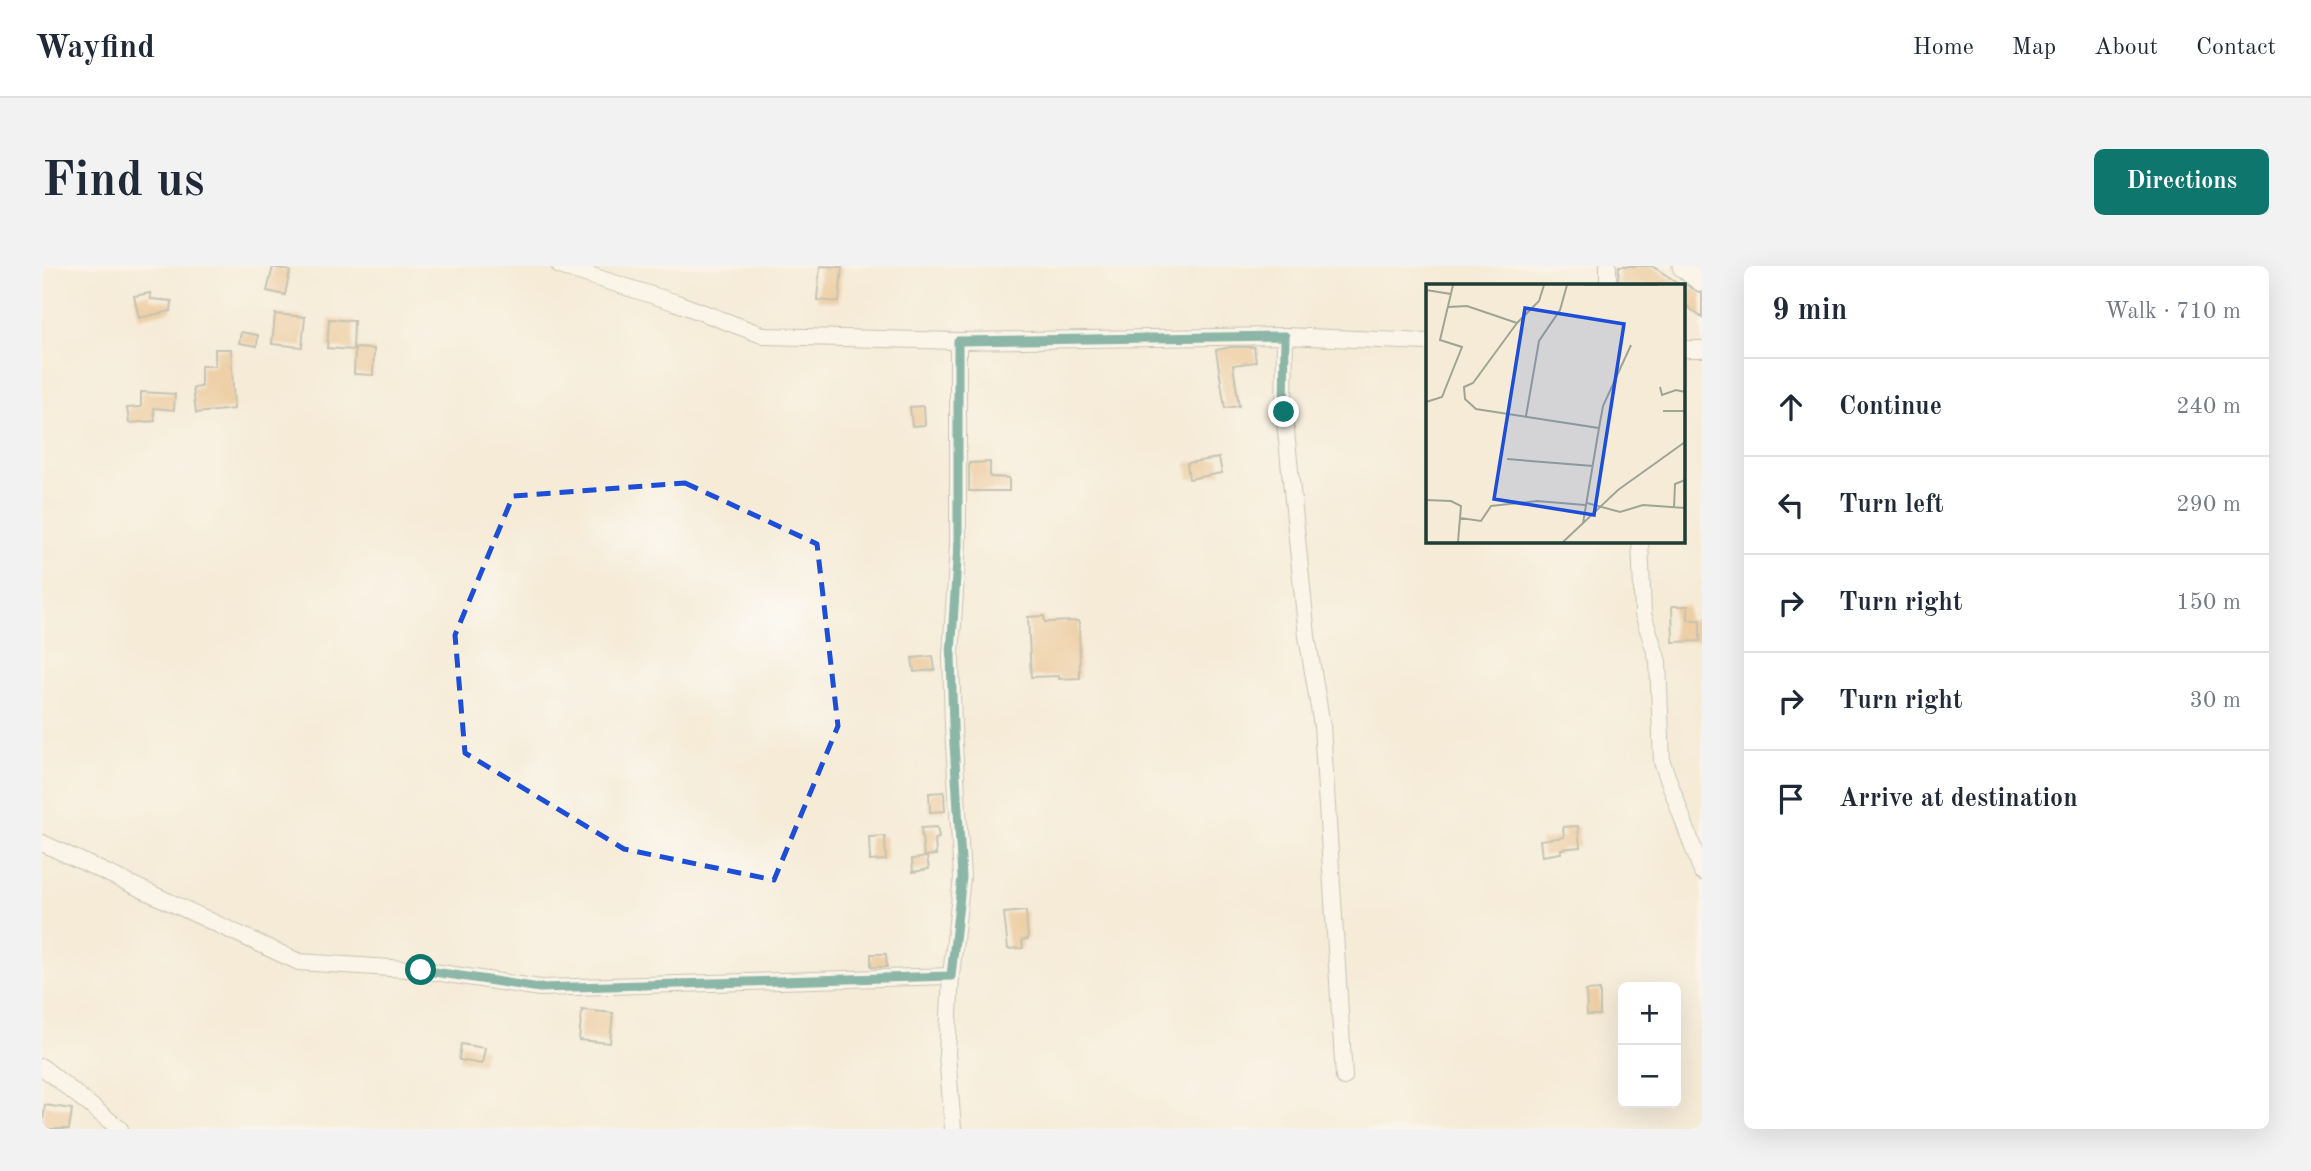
<!DOCTYPE html>
<html lang="en">
<head>
<meta charset="utf-8">
<style>
	:root { --surface:#fff; --page:#f2f2f3; --text:#1f2937; --muted:#747a83; --line:#e0e1e3; --accent:#0f766e }
	body { margin:0; font-family:"Old Standard TT",serif; background:var(--page); color:var(--text) }
	.controls { position:absolute; right:21px; bottom:21px; display:grid; overflow:hidden; border-radius:10px; box-shadow:0 7px 28px #0002 }
	.controls button { width:63px; height:63px; display:grid; place-items:center; padding:0; border:0; border-bottom:2px solid var(--line); background:var(--surface); color:var(--text); font:35px sans-serif }
	.stop { position:absolute; width:21px; height:21px; margin:-16px; border:5px solid #0f766e; border-radius:50%; background:#fff }
	.stop.end { background:#0f766e; border-color:#fff; box-shadow:0 2px 7px #0008 }
	.list { margin:0; padding:0; list-style:none }
	h2 { display:flex; justify-content:space-between; align-items:center; height:91px; margin:0; padding:0 28px; font-size:30px }
	h2 small { font-size:23px; font-weight:400; color:var(--muted) }
	.list li { display:grid; grid-template-columns:46px 1fr auto; gap:21px; align-items:center; box-sizing:border-box; height:98px; padding:0 28px; border-top:2px solid var(--line) }
	.list b { display:block; font-size:26px; white-space:nowrap }
	.list em { font-size:23px; font-style:normal; color:var(--muted) }
	.icon { flex:none; width:38px; height:38px; fill:none; stroke:currentColor; stroke-width:2; stroke-linecap:round; stroke-linejoin:round }
	.map { position:relative; flex:none; width:1660px; height:863px; overflow:hidden; border-radius:10px }
	header { display:flex; align-items:center; gap:42px; box-sizing:border-box; height:98px; padding:0 35px; background:var(--surface); border-bottom:2px solid var(--line) }
	header strong { font-size:33px }
	nav { display:flex; gap:38px; margin-inline-start:auto; font-size:24px }
	.intro { display:flex; align-items:center; justify-content:space-between; box-sizing:border-box; height:168px; padding:0 42px }
	h1 { margin:0; font-size:49px }
	.button { padding:18px 32px; border-radius:10px; background:var(--accent); color:#fff; font-size:24px; font-weight:700 }
	main { display:flex; gap:42px; padding:0 42px }
	aside { flex:1; background:var(--surface); border-radius:10px; box-shadow:0 7px 28px #0002 }
	.map>svg:first-child { display:block }
	.building { fill:#e3ac68 }
	.lines { fill:none; stroke-linecap:round; stroke-linejoin:round }
	.street-casing { stroke:#8a9486; stroke-width:18 }
	.secondary-casing { stroke:#8a9486; stroke-width:25 }
	.street { stroke:#fff; stroke-width:16 }
	.secondary { stroke:#fff; stroke-width:23 }
	.route { stroke:#0f766e; stroke-width:9 }
	.marked { fill:none; stroke:#1d4ed8; stroke-width:5; stroke-dasharray:14 9; stroke-linejoin:round }
	.inset-road { fill:none; stroke:#9fa596; stroke-width:2 }
	.view { fill:#1d4ed8; fill-opacity:0.15; stroke:#1d4ed8; stroke-width:3.5 }
	.inset-edge { fill:none; stroke:#1f3d34; stroke-width:3.5 }
</style>
</head>
<body>
<header>
<strong>Wayfind</strong>
<nav><a>Home</a><a>Map</a><a>About</a><a>Contact</a></nav>
</header>
<div class="intro"><h1>Find us</h1><a class="button">Directions</a></div>
<main>
<div class="map">
<svg width="1660" height="863" viewBox="0 0 1660 863">
	<rect width="100%" height="100%" fill="#fff"/>
	<filter id="ink" filterUnits="userSpaceOnUse"><feTurbulence type="fractalNoise" baseFrequency=".0143" numOctaves="2"/><feDisplacementMap in="SourceGraphic" scale="14" xChannelSelector="R" yChannelSelector="G"/><feConvolveMatrix kernelMatrix="1 2 1 2 8 2 1 2 1" color-interpolation-filters="sRGB"/></filter>
	<filter id="wash" filterUnits="userSpaceOnUse"><feTurbulence type="fractalNoise" baseFrequency=".00686" numOctaves="4" result="noise"/><feDisplacementMap in="SourceGraphic" scale="28" xChannelSelector="R" yChannelSelector="G"/><feGaussianBlur stdDeviation="1.57" result="paint"/><feColorMatrix in="noise" values="0 0 0 0 0 0 0 0 0 0 0 0 0 0 0 0 0 1.4 0 .05"/><feComposite in="paint" operator="in"/></filter>
	<g filter="url(#wash)">
		<rect width="100%" height="100%" fill="#f5ebd7"/>
		<g id="blocks">
			<!-- building -->
			<g class="building">
				<path d="M778,0L800,1L797,36L775,34Z"/>
				<path d="M1577,0H1610L1639,19H1576Z"/>
				<path d="M231,1L248,5L243,29L225,25Z"/>
				<path d="M1641,17L1660,28V52L1641,37Z"/>
				<path d="M108,27L109,33L130,35L129,45L97,52L92,30Z"/>
				<path d="M233,48L263,51L260,81L230,78Z"/>
				<path d="M287,53L312,55L311,84L285,82Z"/>
				<path d="M199,66L216,69L215,80L197,77Z"/>
				<path d="M1189,81H1212L1214,96L1191,99L1197,140L1183,142L1174,84Z"/>
				<path d="M313,82L332,83L331,109L312,108Z"/>
				<path d="M173,83H189L192,143L154,147L151,122L159,121V100H173Z"/>
				<path d="M99,126L133,128L132,144L112,142L113,155L87,157L85,142L99,141Z"/>
				<path d="M882,140L883,159L870,160L868,141Z"/>
				<path d="M1177,192L1180,207L1147,213L1145,197Z"/>
				<path d="M948,196V211L967,212V225H927V197Z"/>
				<path d="M1630,340H1646V354H1658V375L1631,376Z"/>
				<path d="M1002,350L1003,356L1037,355L1038,412L1017,413V410L989,411L986,351Z"/>
				<path d="M891,390L893,404L872,406L870,392Z"/>
				<path d="M902,526L903,545L888,546L887,527Z"/>
				<path d="M1536,560L1538,581L1519,583V587L1500,590L1498,574L1522,571L1521,561Z"/>
				<path d="M895,561L897,572L893,573L894,589L882,590L879,562Z"/>
				<path d="M843,570L844,594L828,595L827,571Z"/>
				<path d="M885,591L887,603L871,606L870,593Z"/>
				<path d="M984,645L986,673L980,674L981,682L966,683L962,647Z"/>
				<path d="M829,688H844L845,701H829Z"/>
				<path d="M1558,724V749H1545L1544,725Z"/>
				<path d="M540,744L571,747L568,777L537,774Z"/>
				<path d="M419,778L443,782L440,798L417,794Z"/>
				<path d="M3,839L30,843L27,863H0Z"/>
			</g>
		</g>
	</g>
	<g filter="url(#ink)">
		<use href="#blocks" fill-opacity="0" stroke="#8a9486" stroke-width="2"/>
		<g class="lines">
			<!-- street casing -->
			<g class="street-casing">
				<g id="street">
					<path d="M518,0L635,37L723,70L916,75V279L909,389L911,461L920,611L909,710L905,788L911,863"/>
					<path d="M1566,19V0"/>
					<path d="M1243,70L1242,146L1265,370L1280,460L1302,811"/>
					<path d="M916,75L1243,70L1385,76"/>
					<path d="M1641,83H1660"/>
					<path d="M1598,275L1601,348L1616,395L1620,496L1660,606"/>
					<path d="M0,577L257,696L379,704L498,722L909,710"/>
					<path d="M0,801L78,863"/>
				</g>
			</g>
			<!-- secondary casing -->
			<g class="secondary-casing">
				<path id="secondary" d="M1642,0L1660,14"/>
			</g>
			<!-- street -->
			<use href="#street" class="street"/>
			<!-- secondary -->
			<use href="#secondary" class="secondary"/>
		</g>
	</g>
	<g class="lines" filter="url(#ink)">
		<!-- route -->
		<path class="route" d="M379,704L498,722L909,710L920,611L911,461L909,389L916,279V75L1243,70L1242,146"/>
	</g>
	<!-- marked area -->
	<path d="M0 0H1660V863H0ZM643,217L775,278L796,460L732,614L582,583L423,487L413,369L471,230Z" fill="#f5ebd7" fill-opacity=".55" fill-rule="evenodd"/>
	<path class="marked" d="M643,217L775,278L796,460L732,614L582,583L423,487L413,369L471,230Z"/>
	<!-- overview -->
	<g transform="translate(1384 18)">
		<rect width="259" height="259" fill="#f5ebd7"/>
		<path class="inset-road" d="M158,1H232M0,6L25,10M22,23L41,22L91,39L113,17L118,1M91,39L47,99L38,103L39,115L50,125L173,144L177,122L205,61M234,103L236,111L250,106L259,108M0,118L16,113L36,63L14,56L27,1M237,127H259M100,132L113,57L134,26L141,1M259,158V133M81,175L167,182M0,216L25,217L35,222L34,234L55,237L65,222L111,217L159,221M161,219L194,228L217,221L259,224M248,224L249,200L259,196M157,239L173,144M32,258L34,234M137,258L192,206L259,158"/>
		<path class="view" d="M99,24L198,40L168,231L68,215Z"/>
		<rect width="259" height="259" class="inset-edge"/>
	</g>
</svg>
<div class="controls">
<button>+</button>
<button>−</button>
</div>
<div class="stop" style="left:379px;top:704px"></div>
<div class="stop end" style="left:1242px;top:146px"></div>
</div>
<aside>
<h2>9 min<small>Walk · 710 m</small></h2>
<ul class="list">
<li><svg class="icon" aria-label="ahead" viewBox="0 0 24 24"><path d="M12 20V5M6 11l6-6 6 6"/></svg><div><b>Continue</b></div><em>240 m</em></li>
<li><svg class="icon" aria-label="left" viewBox="0 0 24 24"><path d="M17 20v-9H6M10 6l-5 5 5 5"/></svg><div><b>Turn left</b></div><em>290 m</em></li>
<li><svg class="icon" aria-label="right" viewBox="0 0 24 24"><path d="M7 20v-9h11M14 6l5 5-5 5"/></svg><div><b>Turn right</b></div><em>150 m</em></li>
<li><svg class="icon" aria-label="right" viewBox="0 0 24 24"><path d="M7 20v-9h11M14 6l5 5-5 5"/></svg><div><b>Turn right</b></div><em>30 m</em></li>
<li><svg class="icon" aria-label="arrive" viewBox="0 0 24 24"><path d="M6 21V4h12l-3 4 3 4H6"/></svg><div><b>Arrive at destination</b></div></li>
</ul>
</aside>
</main>
</body>
</html>
